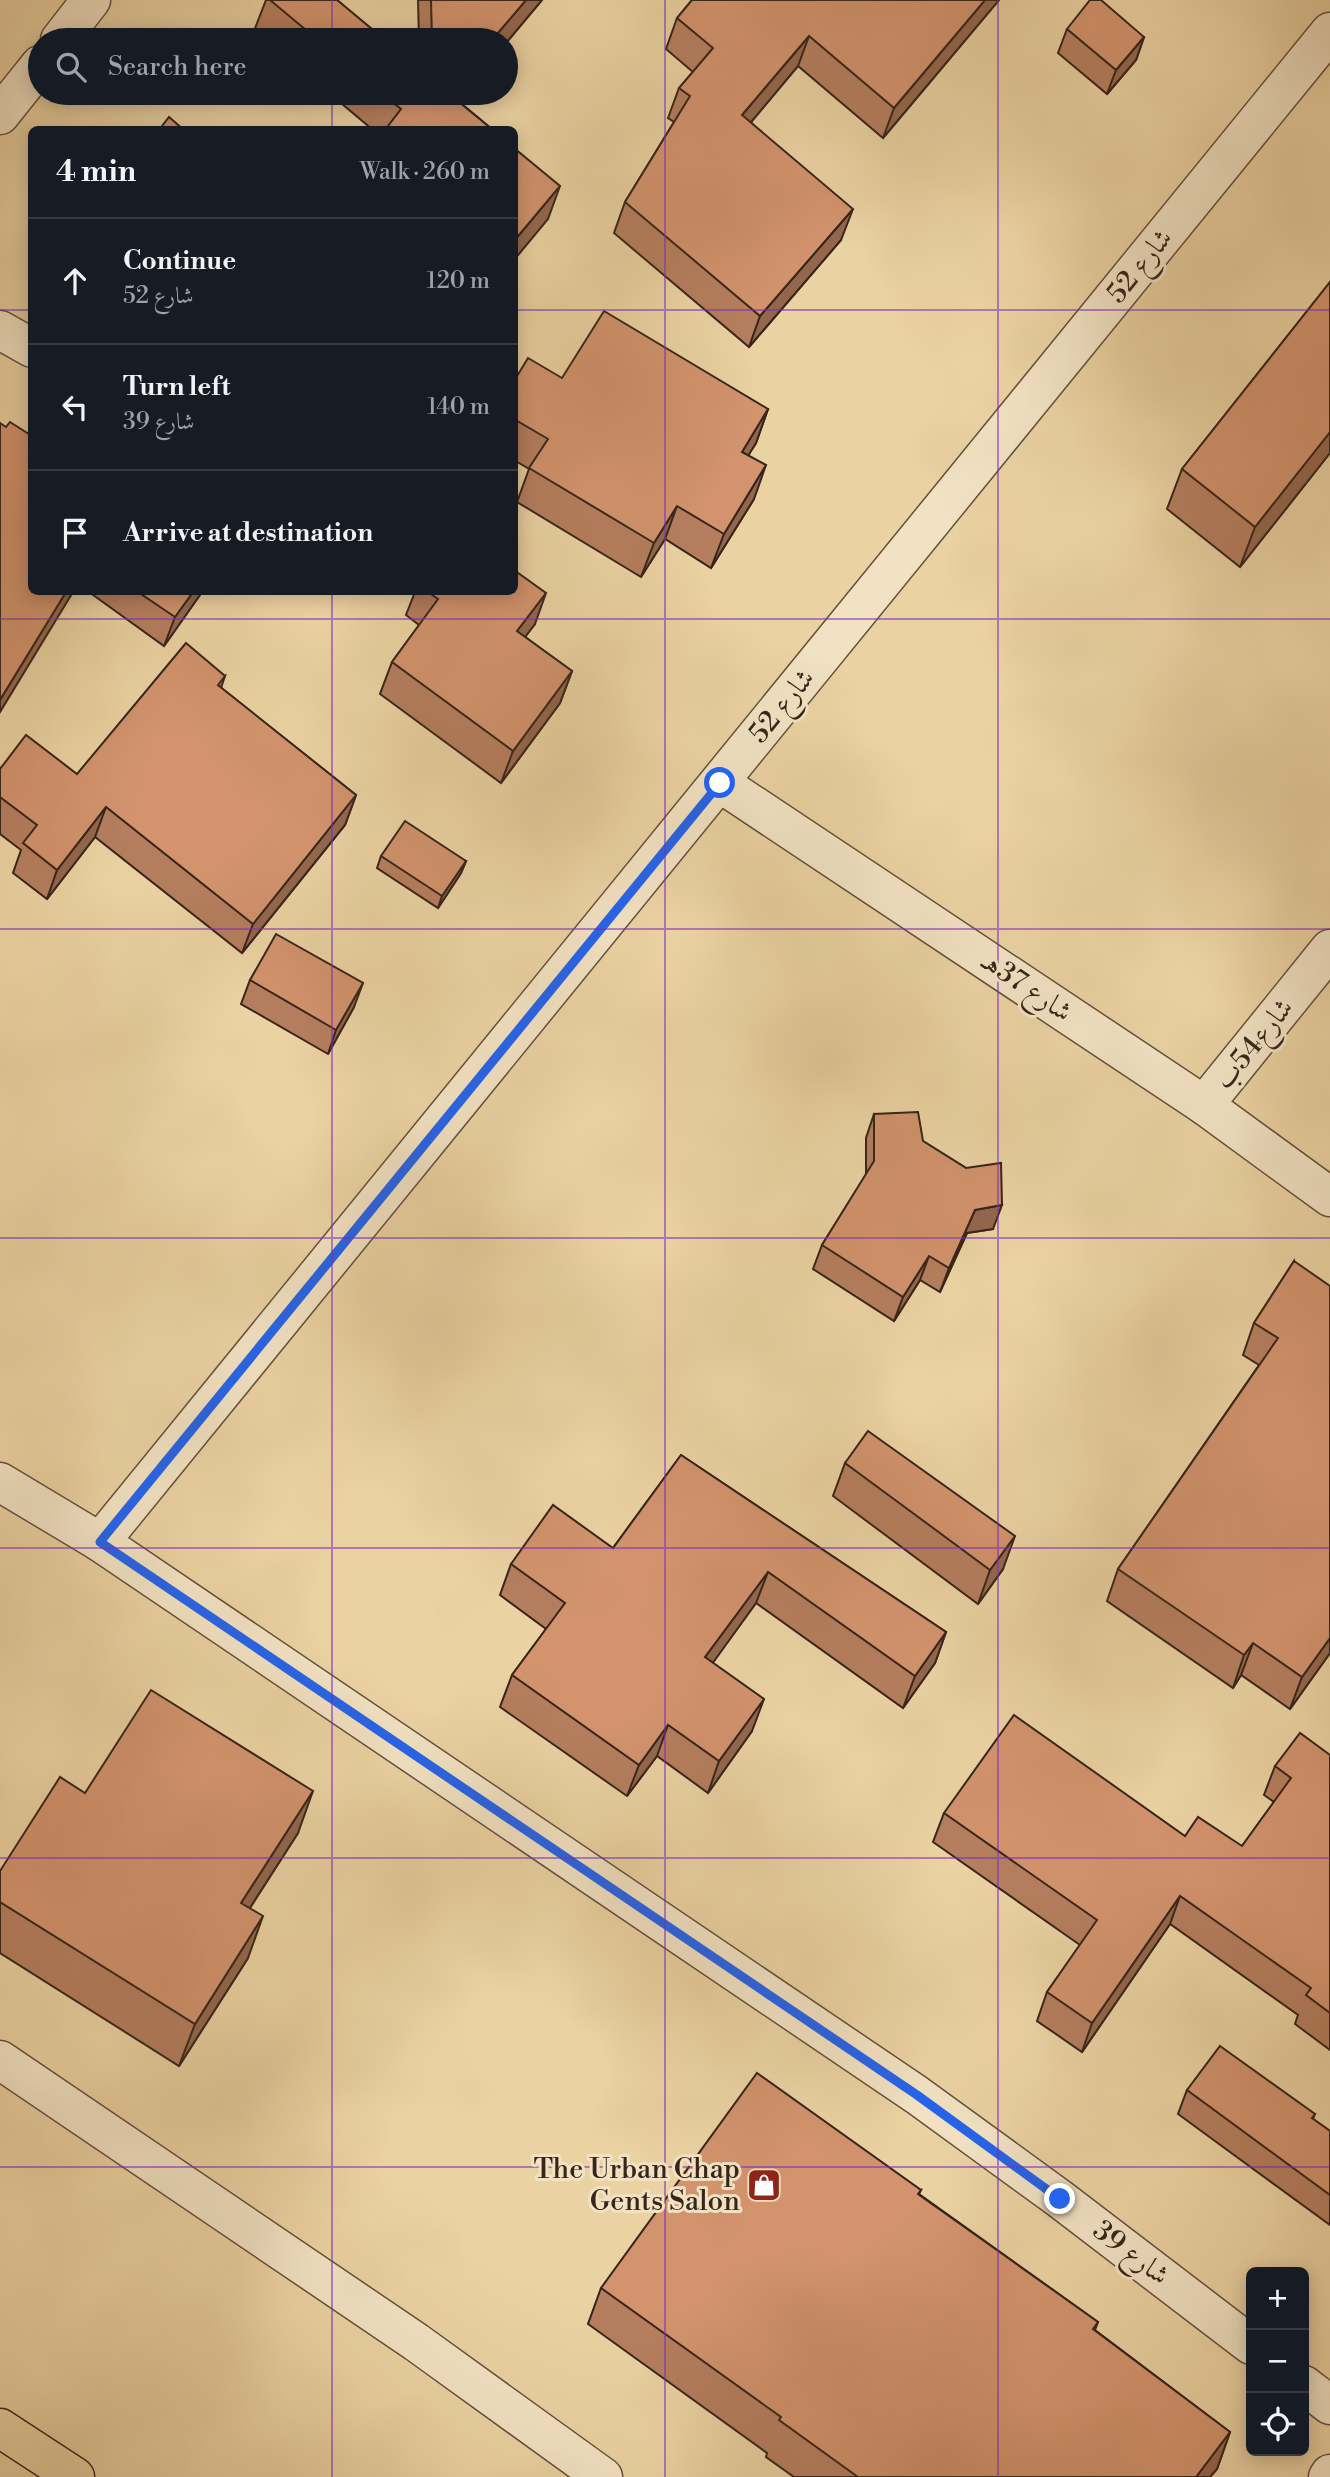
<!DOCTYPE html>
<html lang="en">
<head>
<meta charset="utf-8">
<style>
	:root { --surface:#171b24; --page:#20242c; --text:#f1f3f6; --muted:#9ea1a6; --line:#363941 }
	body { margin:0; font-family:"Libre Bodoni",Amiri,serif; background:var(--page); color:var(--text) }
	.controls { position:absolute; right:21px; bottom:21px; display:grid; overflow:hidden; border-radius:10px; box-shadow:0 4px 18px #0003 }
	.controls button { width:63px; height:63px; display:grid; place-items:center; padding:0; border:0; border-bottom:2px solid var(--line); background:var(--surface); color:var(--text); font:35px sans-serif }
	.stop { position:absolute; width:21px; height:21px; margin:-16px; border:5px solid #2563eb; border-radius:50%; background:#fff }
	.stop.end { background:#2563eb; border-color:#fff; box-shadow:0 2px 7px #0008 }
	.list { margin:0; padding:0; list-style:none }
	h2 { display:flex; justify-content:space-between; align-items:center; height:91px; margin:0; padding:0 28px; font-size:30px }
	h2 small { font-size:23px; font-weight:400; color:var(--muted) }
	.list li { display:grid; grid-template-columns:46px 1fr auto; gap:21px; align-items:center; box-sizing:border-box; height:126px; padding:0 28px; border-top:2px solid var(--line) }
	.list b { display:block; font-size:26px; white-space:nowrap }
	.list p { margin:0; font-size:23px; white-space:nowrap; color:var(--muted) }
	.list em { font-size:23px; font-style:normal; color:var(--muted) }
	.icon { flex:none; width:38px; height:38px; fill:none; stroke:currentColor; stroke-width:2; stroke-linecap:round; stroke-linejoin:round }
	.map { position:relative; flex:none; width:1330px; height:2477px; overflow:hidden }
	.search { position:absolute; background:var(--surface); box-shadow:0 4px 18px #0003; left:28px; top:28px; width:490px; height:77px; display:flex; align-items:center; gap:18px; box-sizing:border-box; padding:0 24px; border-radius:38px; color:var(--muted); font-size:26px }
	.panel { position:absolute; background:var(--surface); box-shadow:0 4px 18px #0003; left:28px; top:126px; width:490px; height:469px; border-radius:10px }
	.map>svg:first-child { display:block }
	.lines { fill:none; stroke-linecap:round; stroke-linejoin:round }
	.minor-casing { stroke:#64503c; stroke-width:41 }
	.primary-casing { stroke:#37251a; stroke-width:41 }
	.minor { stroke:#f2e2c3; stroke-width:38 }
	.primary { stroke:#ebd2a2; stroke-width:38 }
	.wall { fill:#b57e5e; stroke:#37251a; stroke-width:2 }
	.shaded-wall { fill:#93674c; stroke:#37251a; stroke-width:2 }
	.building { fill:#d2936d; stroke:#37251a; stroke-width:2 }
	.route { stroke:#2563eb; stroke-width:9 }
	.grid { fill:none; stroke:#7b2cbf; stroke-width:2; stroke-opacity:0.55 }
	.labels { text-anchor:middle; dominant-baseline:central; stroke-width:6; stroke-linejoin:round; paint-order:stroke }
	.street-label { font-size:28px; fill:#37251a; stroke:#f2e2c3 }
	.poi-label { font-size:28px; fill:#37251a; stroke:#f2e2c3; text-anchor:end }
</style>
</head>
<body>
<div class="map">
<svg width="1330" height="2477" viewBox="0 0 1330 2477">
	<rect width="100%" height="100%" fill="#ebd2a2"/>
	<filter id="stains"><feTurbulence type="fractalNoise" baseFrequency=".00286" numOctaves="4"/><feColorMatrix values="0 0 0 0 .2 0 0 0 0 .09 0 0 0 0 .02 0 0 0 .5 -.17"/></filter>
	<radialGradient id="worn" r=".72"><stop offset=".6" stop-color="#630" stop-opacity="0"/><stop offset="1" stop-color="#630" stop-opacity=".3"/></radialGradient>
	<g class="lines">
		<!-- minor casing -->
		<g class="minor-casing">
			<g id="minor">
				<path d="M60,40L91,0"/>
				<path d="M0,115L40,65"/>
				<path d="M0,330L32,348"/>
				<path d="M720,783L1204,1105L1330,1197"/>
				<path d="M1204,1105L1330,949"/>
				<path d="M0,1482L100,1542L917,2095L1060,2199L1251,2345"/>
				<path d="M100,1542L1330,32"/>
				<path d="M0,2060L416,2342L603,2477"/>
				<path d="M1304,2385L1330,2405"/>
				<path d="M1328,2477L1330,2474"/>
			</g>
		</g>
		<!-- primary casing -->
		<g class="primary-casing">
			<path id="primary" d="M0,2428L75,2477"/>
		</g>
		<!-- minor -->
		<use href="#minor" class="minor"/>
		<!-- primary -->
		<use href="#primary" class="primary"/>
	</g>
	<!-- wall -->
	<g class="wall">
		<path d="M266,0H337L385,40H265L254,31Z"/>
		<path d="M418,0H542L506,43V40H419Z"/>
		<path d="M692,0H999L883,138L798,66L751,122L841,240L749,347L614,233L625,202L674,122L668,118L679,88L693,72L666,49L677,18Z"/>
		<path d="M1067,29L1144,37L1136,60L1107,94L1058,53Z"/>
		<path d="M329,93H464L457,100L493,130H373Z"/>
		<path d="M1330,282V453L1240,567L1167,509L1182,469Z"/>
		<path d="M562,378L768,409L756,443L748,455L754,499L711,568L665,539L641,577L517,502L529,469L514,460V381Z"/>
		<path d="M89,592H202L164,646Z"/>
		<path d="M415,592H514L535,624L525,637L572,671L560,703L501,783L380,694L392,662L419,625L406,615Z"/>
		<path d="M225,676L221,688L356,795L345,825L242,953L95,837L47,899L13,873L21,850L0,834V769L77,774Z"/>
		<path d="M381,856L466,861L461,873L438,908L377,868Z"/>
		<path d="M250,980L354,1007L328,1054L241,1004Z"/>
		<path d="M874,1114L923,1141L966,1168L993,1229L967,1233L940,1292L920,1280L894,1321L813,1269L822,1245L866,1175V1138Z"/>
		<path d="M1294,1261L1330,1653L1290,1709L1241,1675L1233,1688L1107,1601L1118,1569L1259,1365L1243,1355L1254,1323Z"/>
		<path d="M681,1455L946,1632L935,1663L903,1708L756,1603L712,1663L752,1731L708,1793L657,1756L627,1796L500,1707L512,1675L546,1629L500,1595L511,1564L613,1548Z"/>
		<path d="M845,1463L1003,1569L978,1604L833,1496Z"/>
		<path d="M1330,1755V2050L1295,2024L1298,2015L1170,1924L1082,2052L1037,2021L1047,1992L1080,1945L933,1842L944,1813L1185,1836L1242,1846L1274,1802L1264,1795L1275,1766Z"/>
		<path d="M85,1793L298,1833L250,1908L248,1958L179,2066L0,1953V1871Z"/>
		<path d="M1187,2090L1315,2114L1313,2119L1330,2131V2225L1178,2114Z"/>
		<path d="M921,2190L919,2194L1098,2322L1095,2330L1230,2432L1217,2469L1210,2477H794L766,2457L767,2453L588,2324L601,2288Z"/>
	</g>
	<!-- shaded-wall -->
	<g class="shaded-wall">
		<path d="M526,0H542L506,43V40H492Z"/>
		<path d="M985,0H999L883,138L894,108Z"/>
		<path d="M809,36L798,66L731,146L742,115Z"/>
		<path d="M1144,37L1136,60L1107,94L1116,70Z"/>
		<path d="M448,93H464L436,126Z"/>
		<path d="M560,186L548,219L514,260V241Z"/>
		<path d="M853,209L841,240L749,347L760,316Z"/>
		<path d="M768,409L756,443L730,485L742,452Z"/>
		<path d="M1330,432V453L1240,567L1255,527Z"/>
		<path d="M766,465L754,499L711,568L724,534Z"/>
		<path d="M677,506L665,539L641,577L654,543Z"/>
		<path d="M66,592H73L0,712V700Z"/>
		<path d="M193,592H202L164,646L175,617Z"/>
		<path d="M546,593L535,624L505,663L517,631Z"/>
		<path d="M572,671L560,703L501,783L513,751Z"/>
		<path d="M356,795L345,825L242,953L253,924Z"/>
		<path d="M106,807L95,837L47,899L57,870Z"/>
		<path d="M466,861L461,873L438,908L442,896Z"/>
		<path d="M363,983L354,1007L328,1054L336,1030Z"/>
		<path d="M1002,1205L993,1229L967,1233L940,1292L949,1268L975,1210Z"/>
		<path d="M929,1256L920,1280L894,1321L903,1297Z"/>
		<path d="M1015,1536L1003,1569L978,1604L990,1570Z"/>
		<path d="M768,1572L756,1603L694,1689L705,1657Z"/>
		<path d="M946,1632L935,1663L903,1708L915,1676Z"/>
		<path d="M1330,1638V1653L1290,1709L1302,1677Z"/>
		<path d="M1253,1643L1241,1675L1233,1688L1244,1655Z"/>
		<path d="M764,1699L752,1731L708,1793L719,1761Z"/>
		<path d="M668,1725L657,1756L627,1796L639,1765Z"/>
		<path d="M313,1791L298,1833L226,1945L241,1903Z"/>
		<path d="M1180,1896L1170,1924L1082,2052L1092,2023Z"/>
		<path d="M263,1916L248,1958L179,2066L195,2024Z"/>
		<path d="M1230,2432L1217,2469L1210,2477H1196Z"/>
	</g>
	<!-- building -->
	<g class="building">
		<path d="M270,0H337L385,40H318Z"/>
		<path d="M431,0H526L492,40H432Z"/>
		<path d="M692,0H985L894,108L809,36L742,115L853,209L760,316L625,202L690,96L679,88L713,48L677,18Z"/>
		<path d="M1090,0H1101L1144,37L1116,70L1067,29Z"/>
		<path d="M381,93H448L493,130H385L401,109Z"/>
		<path d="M169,117L184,130H159Z"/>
		<path d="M514,148L560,186L514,241Z"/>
		<path d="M1330,282V432L1255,527L1182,469Z"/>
		<path d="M604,311L768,409L742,452L766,465L724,534L677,506L654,543L529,468L548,439L514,419V381L528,358L562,378Z"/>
		<path d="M10,422L32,436V592H66L0,700V423L6,427Z"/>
		<path d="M514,570L546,593L517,631L572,671L513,751L392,662L438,599L428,592H514Z"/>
		<path d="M138,592H193L175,617Z"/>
		<path d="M186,643L225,676L218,685L356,795L253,924L106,807L57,870L23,843L37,825L0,797V769L26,735L77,774Z"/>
		<path d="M405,821L466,861L442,896L381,856Z"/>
		<path d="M276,934L363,983L336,1030L250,980Z"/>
		<path d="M918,1112L923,1141L966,1168L1001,1163L1002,1205L975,1210L949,1268L929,1256L903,1297L822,1245L874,1161V1114Z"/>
		<path d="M1294,1261L1330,1286V1638L1302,1677L1253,1643L1244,1655L1118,1569L1278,1338L1254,1323Z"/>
		<path d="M868,1431L1015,1536L990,1570L845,1463Z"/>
		<path d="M681,1455L946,1632L915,1676L768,1572L705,1657L764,1699L719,1761L668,1725L639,1765L512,1675L565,1603L511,1564L553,1505L613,1548Z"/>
		<path d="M151,1690L313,1791L241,1903L263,1916L195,2024L0,1902V1871L60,1777L85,1793Z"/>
		<path d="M1014,1715L1185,1836L1198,1817L1242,1846L1291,1778L1275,1766L1300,1733L1330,1755V2013L1306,1995L1311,1988L1180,1896L1092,2023L1047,1992L1097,1920L944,1813Z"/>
		<path d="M1220,2046L1315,2114L1312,2118L1330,2131V2195L1187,2090Z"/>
		<path d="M757,2073L921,2190L918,2194L1098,2322L1093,2329L1230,2432L1196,2477H858L779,2420L781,2417L601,2288Z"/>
	</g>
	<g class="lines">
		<!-- route -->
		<path class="route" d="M720,783L100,1542L917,2095L1060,2199"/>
	</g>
	<!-- grid -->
	<path class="grid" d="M332,0V40M665,0V2477M998,0V2477M332,93V130M0,310H32M514,310H1330M332,592V2477M0,619H1330M0,929H1330M0,1238H1330M0,1548H1330M0,1858H1330M0,2167H1330"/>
	<!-- icons -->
	<defs>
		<g id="shop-square" transform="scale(1.75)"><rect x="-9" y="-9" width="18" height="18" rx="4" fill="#8f2418" stroke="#f2e2c3"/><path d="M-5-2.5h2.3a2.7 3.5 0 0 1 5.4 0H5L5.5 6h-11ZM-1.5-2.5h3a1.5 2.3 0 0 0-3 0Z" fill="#fff"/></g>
	</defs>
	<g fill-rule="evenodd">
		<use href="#shop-square" x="764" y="2185"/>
	</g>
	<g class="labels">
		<!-- street labels -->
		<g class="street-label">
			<text transform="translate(1140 266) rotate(-51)">شارع 52</text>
			<text transform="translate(782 706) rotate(-51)">شارع 52</text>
			<text transform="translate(1027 987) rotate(34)">شارع 37هـ</text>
			<text transform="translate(1254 1044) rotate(-51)">شارع54ب</text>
			<text transform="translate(1131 2253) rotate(37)">شارع 39</text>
		</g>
		<!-- poi labels -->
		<g class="poi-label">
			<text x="740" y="2169">The Urban Chap<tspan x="740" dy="32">Gents Salon</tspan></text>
		</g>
	</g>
	<rect width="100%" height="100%" filter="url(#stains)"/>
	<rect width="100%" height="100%" fill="url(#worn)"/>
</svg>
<div class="controls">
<button>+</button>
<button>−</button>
<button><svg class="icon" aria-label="locate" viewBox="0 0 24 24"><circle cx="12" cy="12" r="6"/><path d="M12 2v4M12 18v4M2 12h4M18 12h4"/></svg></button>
</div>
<div class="stop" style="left:720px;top:783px"></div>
<div class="stop end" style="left:1060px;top:2199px"></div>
<div class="search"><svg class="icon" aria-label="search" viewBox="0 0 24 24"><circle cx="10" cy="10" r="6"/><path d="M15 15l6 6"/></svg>Search here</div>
<section class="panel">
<h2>4 min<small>Walk · 260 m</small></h2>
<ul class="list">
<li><svg class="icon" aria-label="ahead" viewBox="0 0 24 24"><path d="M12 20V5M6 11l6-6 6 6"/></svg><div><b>Continue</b><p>شارع 52</p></div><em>120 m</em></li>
<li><svg class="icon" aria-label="left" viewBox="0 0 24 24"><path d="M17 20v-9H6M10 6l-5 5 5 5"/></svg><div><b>Turn left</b><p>شارع 39</p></div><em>140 m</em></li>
<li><svg class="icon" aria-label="arrive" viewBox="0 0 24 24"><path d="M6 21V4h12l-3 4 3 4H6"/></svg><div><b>Arrive at destination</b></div></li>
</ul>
</section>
</div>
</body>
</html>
